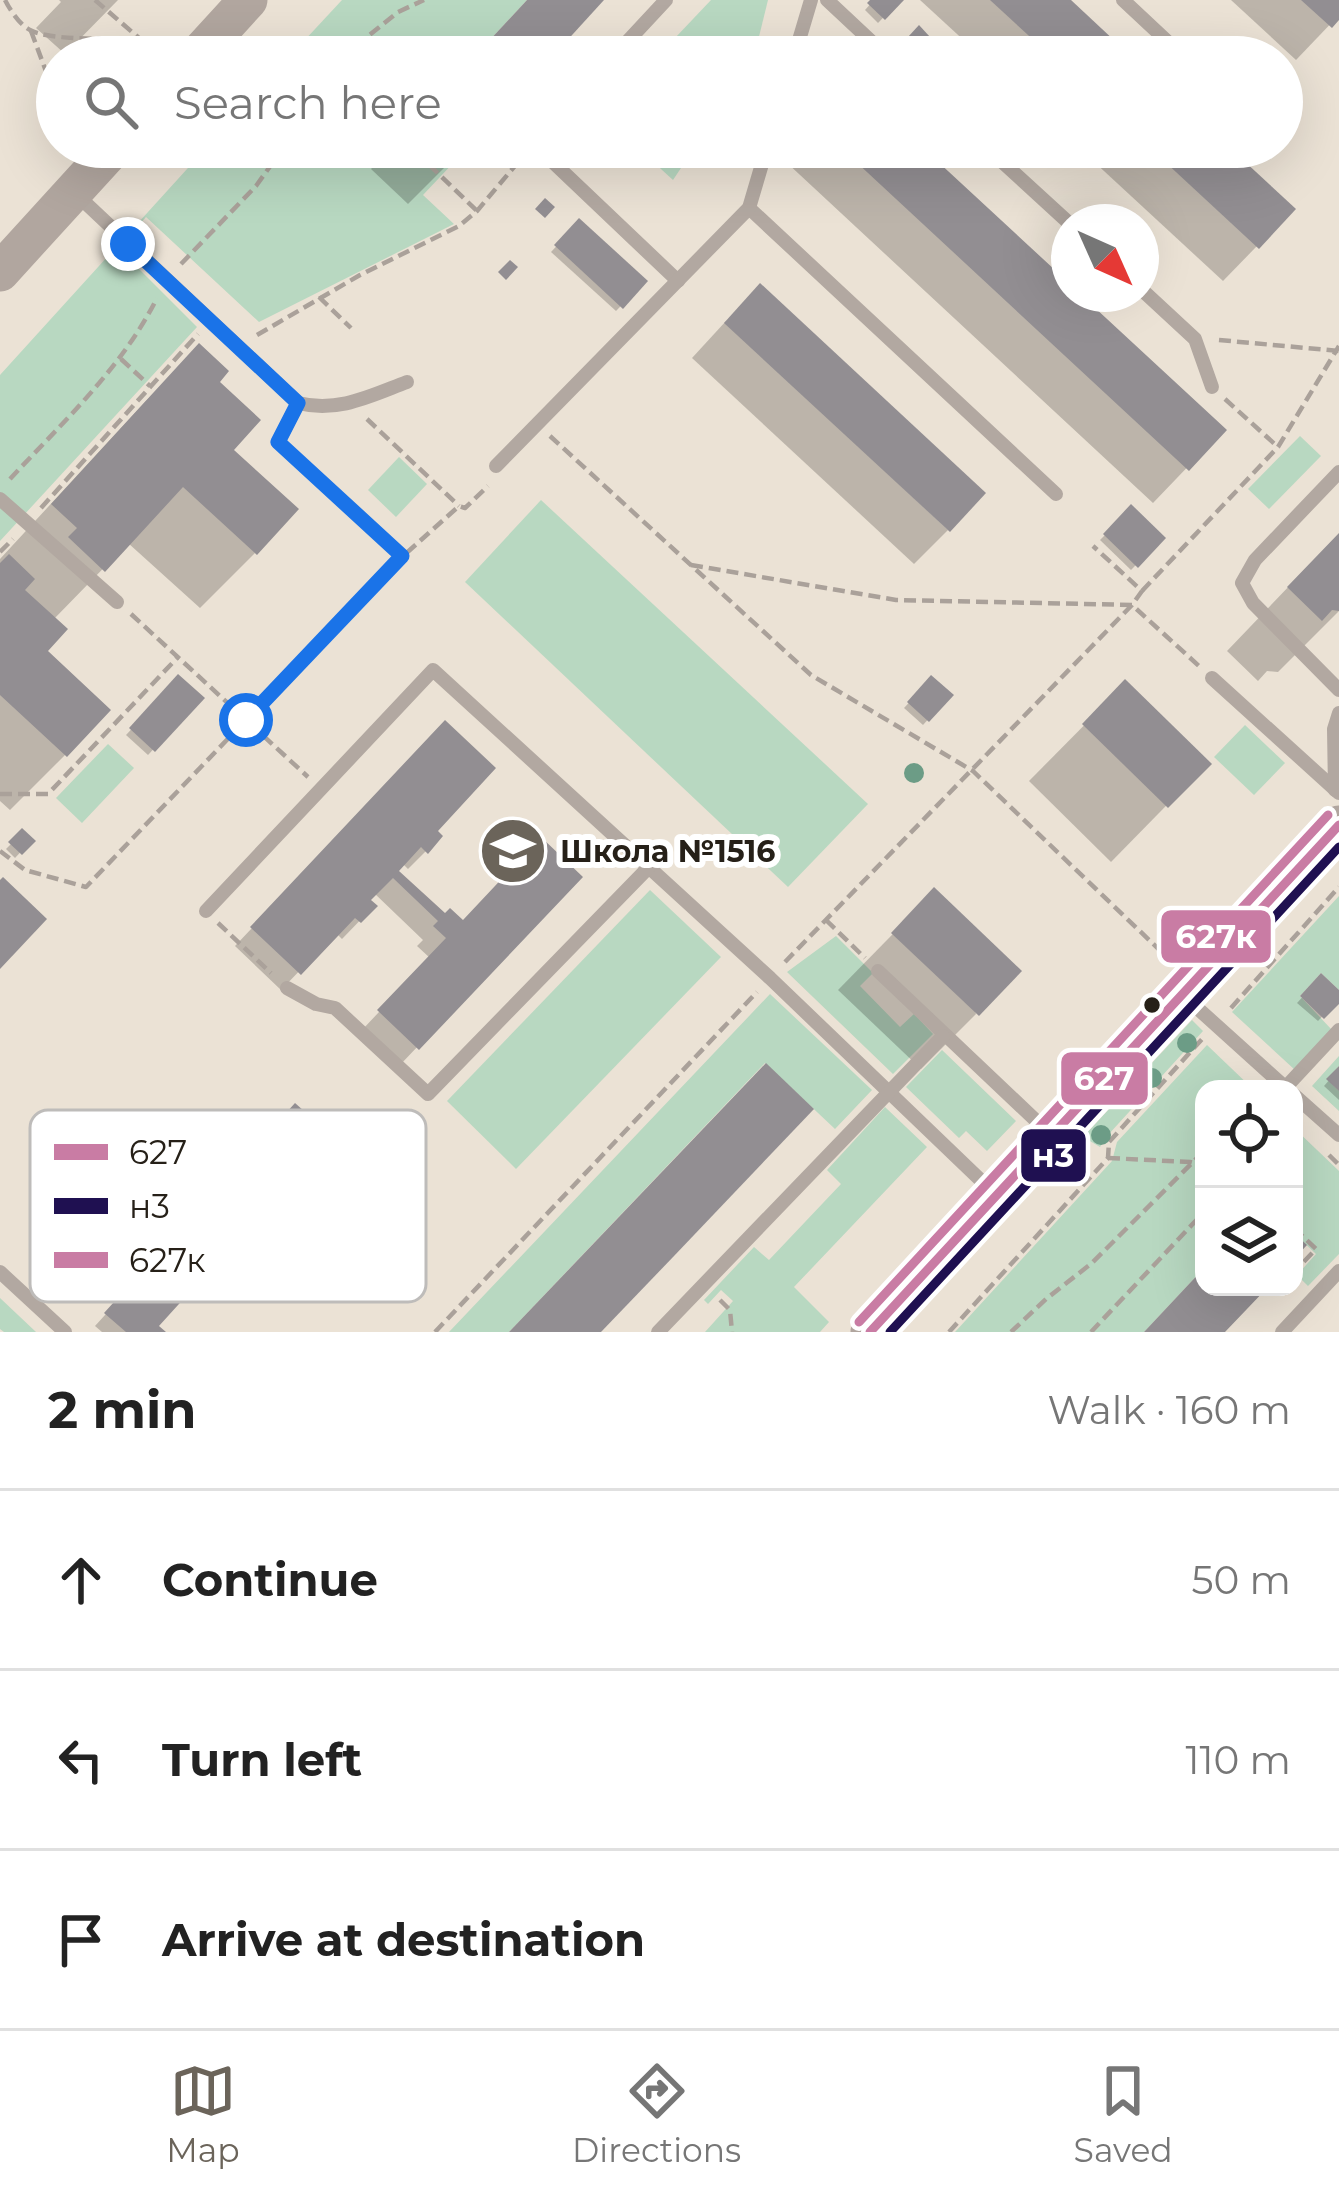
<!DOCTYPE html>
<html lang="en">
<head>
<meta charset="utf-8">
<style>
	:root { --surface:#fff; --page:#f6f6f6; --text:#222; --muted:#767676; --line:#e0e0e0; --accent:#6b645a }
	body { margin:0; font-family:Montserrat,sans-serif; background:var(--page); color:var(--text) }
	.controls { position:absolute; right:36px; bottom:36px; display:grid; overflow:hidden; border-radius:24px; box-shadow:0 12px 48px #0002 }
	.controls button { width:108px; height:108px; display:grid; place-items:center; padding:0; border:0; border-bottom:3px solid var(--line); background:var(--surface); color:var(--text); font:60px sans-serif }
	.compass { position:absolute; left:1051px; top:204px; width:108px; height:108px; border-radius:50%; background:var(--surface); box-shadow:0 12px 48px #0002; rotate:135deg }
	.stop { position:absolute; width:36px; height:36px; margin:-27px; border:9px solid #1a73e8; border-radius:50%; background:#fff }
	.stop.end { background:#1a73e8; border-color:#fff; box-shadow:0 3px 12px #0008 }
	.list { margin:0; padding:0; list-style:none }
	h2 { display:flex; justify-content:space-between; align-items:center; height:156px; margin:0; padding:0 48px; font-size:51px }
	h2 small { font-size:39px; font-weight:400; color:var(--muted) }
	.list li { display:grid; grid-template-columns:78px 1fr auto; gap:36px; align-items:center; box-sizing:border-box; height:180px; padding:0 48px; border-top:3px solid var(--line) }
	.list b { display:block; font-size:45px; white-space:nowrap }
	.list em { font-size:39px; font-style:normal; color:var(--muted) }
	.icon { flex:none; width:66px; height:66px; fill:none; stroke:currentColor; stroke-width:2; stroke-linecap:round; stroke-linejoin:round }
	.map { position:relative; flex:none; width:1339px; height:1332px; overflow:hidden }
	.search { position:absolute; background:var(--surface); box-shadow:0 12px 48px #0002; left:36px; right:36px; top:36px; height:132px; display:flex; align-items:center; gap:30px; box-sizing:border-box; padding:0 42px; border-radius:66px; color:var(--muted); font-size:45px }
	.sheet { height:696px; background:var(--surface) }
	nav { display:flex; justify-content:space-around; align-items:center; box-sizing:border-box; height:168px; border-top:3px solid var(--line); background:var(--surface); font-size:33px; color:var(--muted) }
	nav a { display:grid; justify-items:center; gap:6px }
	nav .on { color:var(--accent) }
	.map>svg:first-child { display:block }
	.green { fill:#b8d8c1 }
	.shadow { fill:#0003 }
	.building { fill:#928e92 }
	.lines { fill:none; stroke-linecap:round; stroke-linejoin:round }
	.path { stroke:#aaa19a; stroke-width:4.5; stroke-dasharray:12 6; stroke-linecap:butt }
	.lane { stroke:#b2a8a1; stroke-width:14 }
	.secondary { stroke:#b1a69f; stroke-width:39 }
	.bus-1-casing { stroke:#fff; stroke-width:18 }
	.bus-2-casing { stroke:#fff; stroke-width:18 }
	.bus-3-casing { stroke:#fff; stroke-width:18 }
	.bus-1 { stroke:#c97ca4; stroke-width:9 }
	.bus-2 { stroke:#1f1051; stroke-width:9 }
	.bus-3 { stroke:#c97ca4; stroke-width:9 }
	.tree { fill:#6c9c86 }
	.route { stroke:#1a73e8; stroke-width:15 }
	.bus-dot { fill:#262018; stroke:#fff; stroke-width:4.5 }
	.labels { text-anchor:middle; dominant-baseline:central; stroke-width:12; stroke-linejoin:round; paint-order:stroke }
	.poi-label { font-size:30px; font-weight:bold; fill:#262018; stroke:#fff; text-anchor:start }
	.key { fill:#fff; stroke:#bebcba; stroke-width:3 }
	.key-label { font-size:33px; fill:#262018 }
	.line-badge { stroke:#fff; stroke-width:4.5 }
	.badge-label { font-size:33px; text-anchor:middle; font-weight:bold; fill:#fff }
</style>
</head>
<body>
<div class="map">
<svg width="1339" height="1332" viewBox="0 0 1339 1332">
	<rect width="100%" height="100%" fill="#ebe2d5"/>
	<!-- green -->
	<g class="green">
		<path d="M342,0H527L474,57H289Z"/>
		<path d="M711,0H768L754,57H657Z"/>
		<path d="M207,147H442L456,160L423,195L454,224L259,322L146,217L118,248L197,327L0,541V375Z"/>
		<path d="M637,147H695L673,180Z"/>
		<path d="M1300,436L1321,456L1269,509L1248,489Z"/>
		<path d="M399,457L427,484L396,517L368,490Z"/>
		<path d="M541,500L868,804L788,887L465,582Z"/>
		<path d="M1245,725L1285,763L1254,795L1214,757Z"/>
		<path d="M108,744L134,768L82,823L56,798Z"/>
		<path d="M650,890L721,957L516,1169L447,1101Z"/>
		<path d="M1339,896V990L1321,973L1300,996L1332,1030L1295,1070L1232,1012Z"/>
		<path d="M836,936L873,973L860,986L900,1027L914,1014L933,1034L893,1074L787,972Z"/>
		<path d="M770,994L872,1090L835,1129L765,1063L509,1332H449Z"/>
		<path d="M1192,1020L1203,1031L1108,1135L1100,1147L1083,1137Z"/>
		<path d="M1207,1045L1253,1089H1204V1268L1144,1332H955L1112,1161L1117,1142Z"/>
		<path d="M942,1050L1016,1121L987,1151L966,1131L959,1138L906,1087Z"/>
		<path d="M1339,1056V1066L1327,1079L1339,1091V1111L1312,1086Z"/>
		<path d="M885,1107L927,1147L794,1287L829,1322L820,1332H705L733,1301L721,1290L708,1304L704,1300L754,1247L769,1260L841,1184L827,1170Z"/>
		<path d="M1294,1128L1339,1171V1254L1308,1286L1297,1275L1316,1254L1294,1233Z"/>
		<path d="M0,1298L36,1332H4L0,1329Z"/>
	</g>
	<!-- shadow -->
	<g class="shadow">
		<path d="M59,0H118L65,54L36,28L61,2Z"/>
		<path d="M874,0H898L899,1L878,23L865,10Z"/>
		<path d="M920,0H1067L1128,57H982Z"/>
		<path d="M1231,0H1339V15L1296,60Z"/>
		<path d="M391,147H465L408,204L371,169Z"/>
		<path d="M918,147L1069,288V294H1076L1223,430L1153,503L771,148Z"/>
		<path d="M1078,147H1225L1292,210L1223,281Z"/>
		<path d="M579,222L644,282L616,311L551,252Z"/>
		<path d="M726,321L948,530L914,564L692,358Z"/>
		<path d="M199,348L215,382L255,553L200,608L128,543L53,620L43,651L65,755L10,810L0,801V559L144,403Z"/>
		<path d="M1131,509L1162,538L1131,570L1100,540Z"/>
		<path d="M1339,534V611L1278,672L1267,671L1258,681L1227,651Z"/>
		<path d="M179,678L200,699L148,755L126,735Z"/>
		<path d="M931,679L950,695L923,725L904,708Z"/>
		<path d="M1125,684L1207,764L1111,862L1029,781Z"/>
		<path d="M428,742L433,831L426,851L408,869L402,863L395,871L445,917L462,924L579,877L400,1065L362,1030L430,958L417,946L423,940L374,893L367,900L373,907L342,939L336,933L281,990L235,946Z"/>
		<path d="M22,833L31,841L15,858L6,849Z"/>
		<path d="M934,892L976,1014L921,1069L838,990Z"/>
		<path d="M1321,977L1339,994V999L1318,1021L1297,1003Z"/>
		<path d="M1339,1069V1100L1324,1086Z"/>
		<path d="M284,1118L345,1152L318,1180L302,1164L155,1326L161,1332H102L95,1326Z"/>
	</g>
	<!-- building -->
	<g class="building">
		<path d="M527,0H604L552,57H474Z"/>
		<path d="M870,0H904L885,20L867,3Z"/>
		<path d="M990,0H1071L1132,57H1052Z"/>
		<path d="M1301,0H1339V20L1332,28Z"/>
		<path d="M919,25L930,37L919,48L908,37Z"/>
		<path d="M442,147H469L456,160Z"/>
		<path d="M840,147H922L1069,283V294H1080L1227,430L1189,471Z"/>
		<path d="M1149,147H1229L1296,209L1259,249Z"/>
		<path d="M545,198L555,207L545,218L535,209Z"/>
		<path d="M579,218L648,281L623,309L554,245Z"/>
		<path d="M510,260L518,267L506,280L498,272Z"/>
		<path d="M760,283L986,493L950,532L724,323Z"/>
		<path d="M199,343L229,371L220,382L261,420L234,450L299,509L257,555L183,487L105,572L68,537L77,528L51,504Z"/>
		<path d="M1131,504L1166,538L1138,568L1103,534Z"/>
		<path d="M1339,533V611L1332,610L1322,621L1287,587Z"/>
		<path d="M9,554L35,579L25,590L68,629L48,651L111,710L67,757L0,695V563Z"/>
		<path d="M178,674L205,698L155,752L129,728Z"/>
		<path d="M931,675L954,695L929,722L907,702Z"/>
		<path d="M1125,679L1212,764L1168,808L1082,724Z"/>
		<path d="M445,720L496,768L438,831L443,836L428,854L421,847L399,871L445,913L450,908L463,920L541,837L583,877L419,1050L377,1010L446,938L433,926L438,921L393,878L371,900L378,906L361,923L355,918L301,975L250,927Z"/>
		<path d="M22,828L36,841L22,855L8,842Z"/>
		<path d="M3,877L47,919L0,969V880Z"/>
		<path d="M934,887L1022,971L979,1016L891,933Z"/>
		<path d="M1321,973L1339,990V1004L1324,1019L1300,996Z"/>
		<path d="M766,1063L814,1109L674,1256L601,1332H509Z"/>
		<path d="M1339,1066V1091L1326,1079Z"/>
		<path d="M295,1103L349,1151L332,1170L314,1155L159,1326L166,1332H126L104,1313Z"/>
		<path d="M1294,1233L1307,1245L1294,1259Z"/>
		<path d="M1204,1268V1287H1268L1225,1332H1144Z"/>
	</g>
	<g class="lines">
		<!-- path -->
		<g class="path">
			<path d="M5,0C10,10 20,25 30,30C50,41 115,39 139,38"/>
			<path d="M95,0L154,51"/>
			<path d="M31,31L53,90"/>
			<path d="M342,57L398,12L424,0"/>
			<path d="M379,147L422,158L477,211"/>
			<path d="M181,264L256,186L284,147"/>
			<path d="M319,297L351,328"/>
			<path d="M257,335L360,275L459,226L477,211L519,161"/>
			<path d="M1219,340L1339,351"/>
			<path d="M121,359L150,386"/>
			<path d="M1225,399L1278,447"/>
			<path d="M367,419L459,506"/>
			<path d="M550,436L811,675L973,771L1171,961"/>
			<path d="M292,455L402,557"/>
			<path d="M10,479C63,422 122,368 157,298"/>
			<path d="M41,508L198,334"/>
			<path d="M0,552L13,539"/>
			<path d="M691,565L896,600L1132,605L1199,666"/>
			<path d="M1142,591L1278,447L1339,346"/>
			<path d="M131,614L308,777"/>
			<path d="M0,794H48L178,657"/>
			<path d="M0,851L25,870L86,887L402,557L459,506L465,508L488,486"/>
			<path d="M826,920L865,958"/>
			<path d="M218,923L271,973"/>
			<path d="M785,962L1132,605L1142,591L1093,546"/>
			<path d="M1231,1008L1339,887"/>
			<path d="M1329,1155L1339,1165"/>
			<path d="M1108,1158L1190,1162L1204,1166"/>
			<path d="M1294,1228L1316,1249L1294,1272"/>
			<path d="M720,1300L730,1310L732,1332"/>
			<path d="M435,1332L757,992"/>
			<path d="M949,1332L1108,1158L1109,1142L1203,1038"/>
			<path d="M1011,1332L1046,1299L1092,1263L1204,1151"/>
			<path d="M1091,1332L1204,1212"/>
		</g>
		<!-- lane -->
		<g class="lane">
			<path d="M827,0L888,57"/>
			<path d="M1123,0L1184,57"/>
			<path d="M613,57L666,0"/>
			<path d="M794,57L811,0"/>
			<path d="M537,147L678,281"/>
			<path d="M986,147L1069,223"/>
			<path d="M76,194L298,403L278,442"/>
			<path d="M749,208L1056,494"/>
			<path d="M1141,289L1195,339L1212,387"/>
			<path d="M298,403C338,413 370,396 407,382"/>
			<path d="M496,466L749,208L767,147"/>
			<path d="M1339,472L1255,560L1242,583L1253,603L1339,690"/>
			<path d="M0,499L117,602"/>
			<path d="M1212,678L1339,793"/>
			<path d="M1335,790L1334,729L1339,713"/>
			<path d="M206,911L433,670L770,978L993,1192"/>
			<path d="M878,971L1048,1132"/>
			<path d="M287,988L316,1004L335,1008L428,1094L648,868"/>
			<path d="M1185,997L1287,1089"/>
			<path d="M1286,1087L1339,1030"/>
			<path d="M1294,1095L1339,1135"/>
			<path d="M0,1272L65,1332"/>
			<path d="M658,1332L943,1036"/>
			<path d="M1282,1332L1339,1271"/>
		</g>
		<!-- secondary -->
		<g class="secondary">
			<path d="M196,57L248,0"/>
			<path d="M0,272L114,147"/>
			<path d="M870,1332L1339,825"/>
		</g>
		<!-- bus-1 casing -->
		<g class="bus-1-casing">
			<path id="bus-1" d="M870,1332L1339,825"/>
		</g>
		<!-- bus-2 casing -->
		<g class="bus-2-casing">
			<path id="bus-2" d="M890,1332L1339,847"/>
		</g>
		<!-- bus-3 casing -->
		<g class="bus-3-casing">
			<path id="bus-3" d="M859,1322L1328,815"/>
		</g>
		<!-- bus-1 -->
		<use href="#bus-1" class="bus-1"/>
		<!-- bus-2 -->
		<use href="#bus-2" class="bus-2"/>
		<!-- bus-3 -->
		<use href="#bus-3" class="bus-3"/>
	</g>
	<!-- trees -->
	<g class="tree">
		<circle cx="914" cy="773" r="10"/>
		<circle cx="1187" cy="1043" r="10"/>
		<circle cx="1152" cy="1078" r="10"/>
		<circle cx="1101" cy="1135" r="10"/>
	</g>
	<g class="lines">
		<!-- route -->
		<path class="route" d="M128,244L298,403L278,442L402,556L246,720"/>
	</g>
	<!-- icons -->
	<defs>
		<g id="school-disc" transform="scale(3.45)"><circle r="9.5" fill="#6b645a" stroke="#fff"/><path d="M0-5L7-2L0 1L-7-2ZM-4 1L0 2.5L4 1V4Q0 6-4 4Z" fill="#fff"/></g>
	</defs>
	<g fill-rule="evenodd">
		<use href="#school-disc" x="513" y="851"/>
	</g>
	<!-- markers -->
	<circle class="bus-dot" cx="1152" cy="1005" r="10"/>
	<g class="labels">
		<!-- poi labels -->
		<g class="poi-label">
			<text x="560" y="851">Школа №1516</text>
		</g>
	</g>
	<!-- legend -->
	<rect x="30" y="1110" width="396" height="192" rx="18" class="key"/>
	<rect x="54" y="1144" width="54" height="16" fill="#c97ca4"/>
	<rect x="54" y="1198" width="54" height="16" fill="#1f1051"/>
	<rect x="54" y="1252" width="54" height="16" fill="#c97ca4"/>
	<g class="key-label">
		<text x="129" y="1164">627</text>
		<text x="129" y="1218">н3</text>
		<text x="129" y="1272">627к</text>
	</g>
	<g class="line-badge">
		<rect x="1159" y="908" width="114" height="57" rx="12" fill="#c97ca4"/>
		<rect x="1059" y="1050" width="91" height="57" rx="12" fill="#c97ca4"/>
		<rect x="1019" y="1127" width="69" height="57" rx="12" fill="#1f1051"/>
	</g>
	<g class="badge-label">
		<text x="1216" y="948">627к</text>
		<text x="1104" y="1090">627</text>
		<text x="1053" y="1167">н3</text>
	</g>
</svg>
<div class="controls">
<button><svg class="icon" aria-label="locate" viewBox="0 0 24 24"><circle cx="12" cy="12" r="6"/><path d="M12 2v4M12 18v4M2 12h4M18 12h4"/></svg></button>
<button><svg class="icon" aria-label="layers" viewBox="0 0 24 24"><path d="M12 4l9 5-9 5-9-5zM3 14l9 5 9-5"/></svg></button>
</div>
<svg class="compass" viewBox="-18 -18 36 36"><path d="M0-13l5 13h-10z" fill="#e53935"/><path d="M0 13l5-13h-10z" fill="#767676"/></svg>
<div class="stop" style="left:246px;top:720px"></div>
<div class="stop end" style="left:128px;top:244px"></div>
<div class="search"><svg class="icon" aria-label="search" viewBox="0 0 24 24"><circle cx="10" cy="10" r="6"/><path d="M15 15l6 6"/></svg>Search here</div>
</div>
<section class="sheet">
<h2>2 min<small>Walk · 160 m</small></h2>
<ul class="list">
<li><svg class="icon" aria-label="ahead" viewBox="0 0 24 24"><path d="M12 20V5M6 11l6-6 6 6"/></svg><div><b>Continue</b></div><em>50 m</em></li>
<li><svg class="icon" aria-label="left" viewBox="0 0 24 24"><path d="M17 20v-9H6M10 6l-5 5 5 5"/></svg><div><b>Turn left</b></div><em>110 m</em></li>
<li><svg class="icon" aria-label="arrive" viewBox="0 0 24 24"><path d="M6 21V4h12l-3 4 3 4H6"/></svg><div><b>Arrive at destination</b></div></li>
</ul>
</section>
<nav>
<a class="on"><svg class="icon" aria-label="map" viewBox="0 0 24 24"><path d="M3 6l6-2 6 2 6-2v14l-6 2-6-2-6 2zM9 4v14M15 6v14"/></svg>Map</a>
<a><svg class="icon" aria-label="directions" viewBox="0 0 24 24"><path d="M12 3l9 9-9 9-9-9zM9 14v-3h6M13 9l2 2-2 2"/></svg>Directions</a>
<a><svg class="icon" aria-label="saved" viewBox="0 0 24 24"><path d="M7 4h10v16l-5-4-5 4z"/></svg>Saved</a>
</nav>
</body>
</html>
